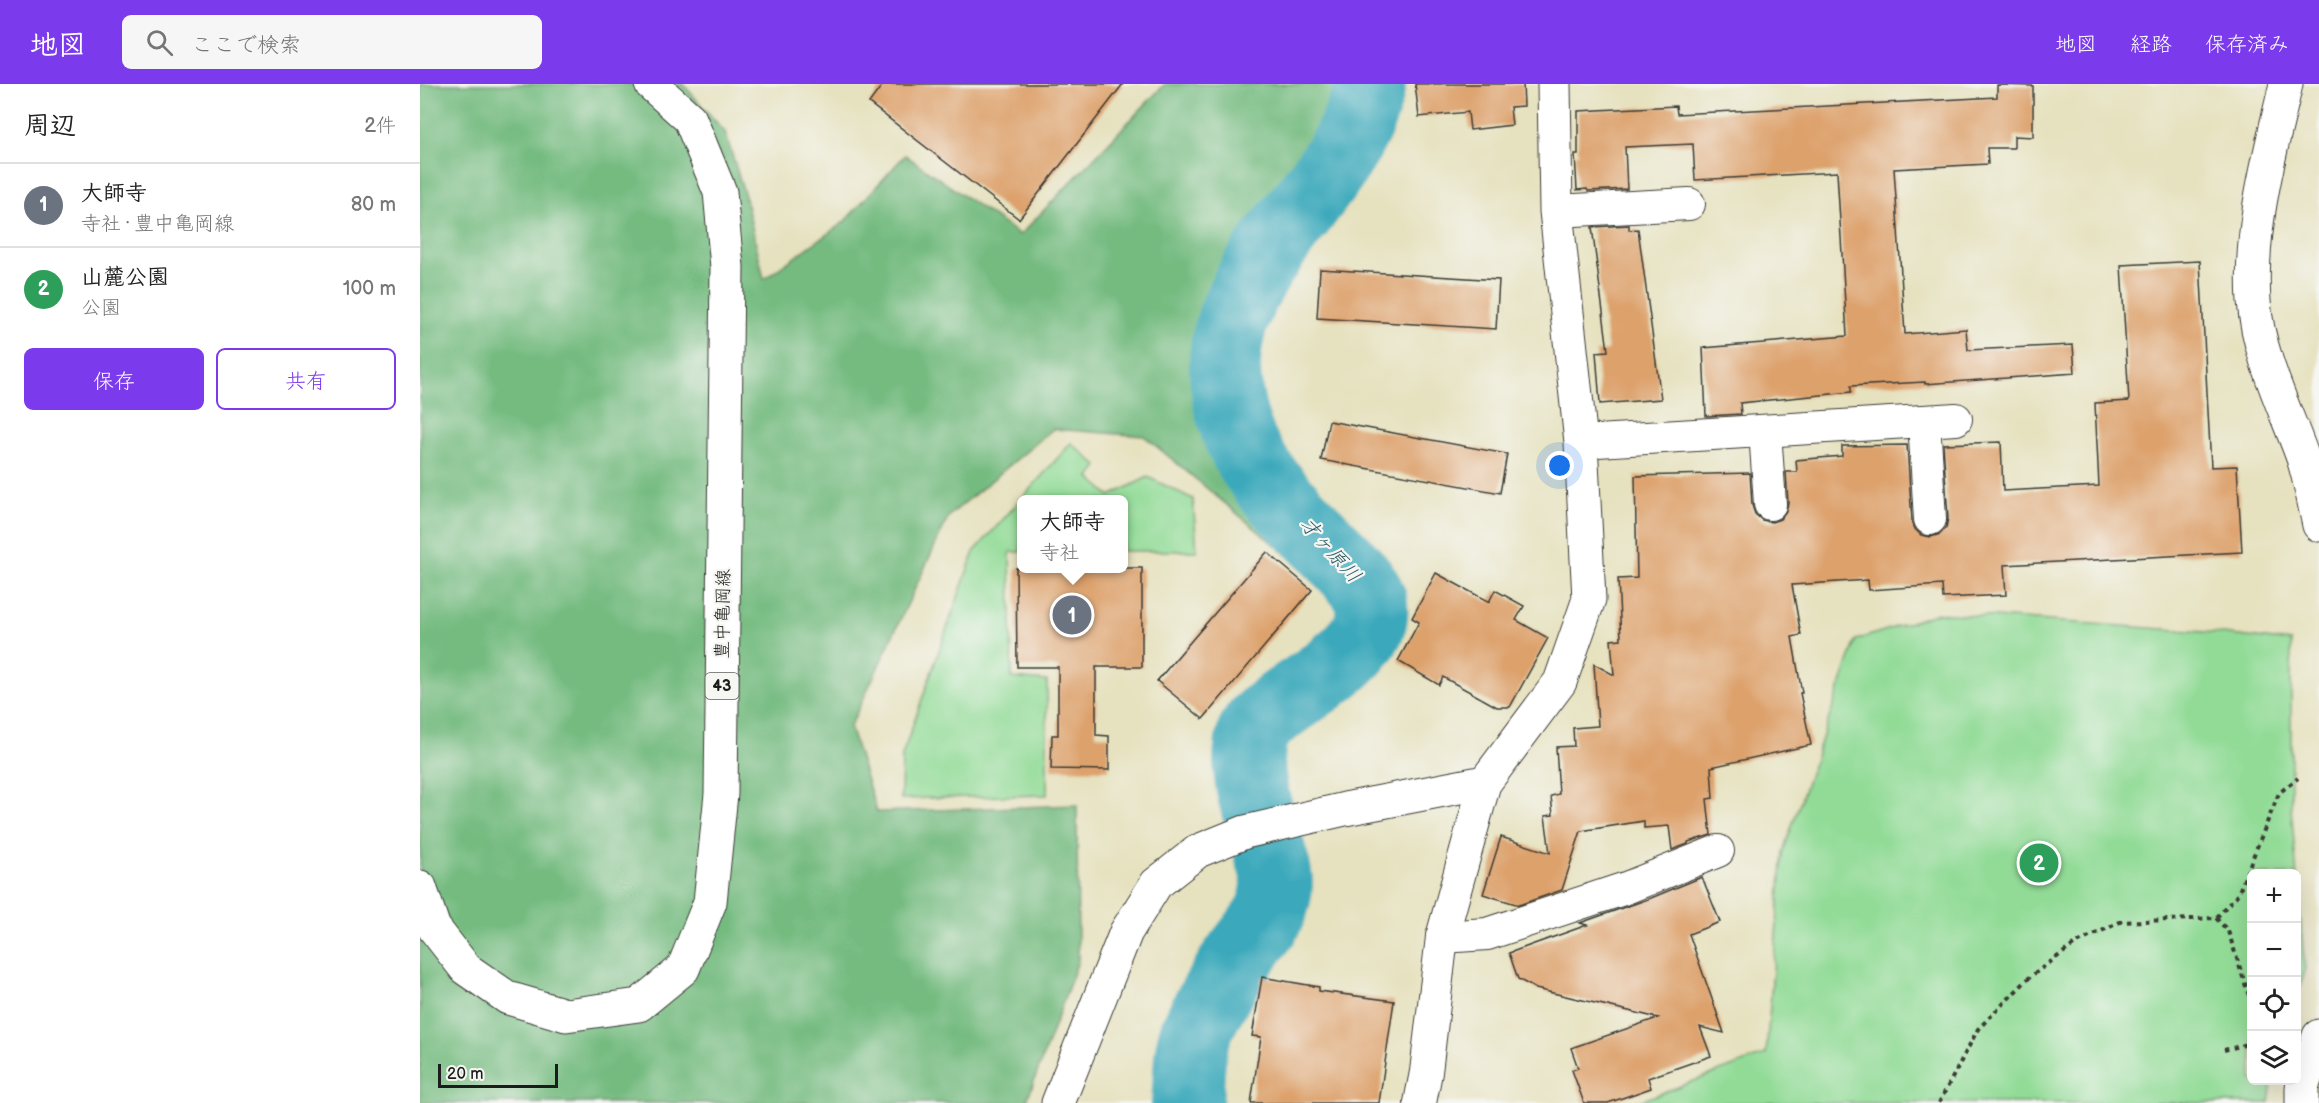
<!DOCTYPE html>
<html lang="ja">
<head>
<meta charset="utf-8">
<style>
	:root { --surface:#fff; --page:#f6f6f6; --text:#222; --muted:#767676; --line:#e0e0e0; --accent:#7c3aed }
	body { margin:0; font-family:"Balsamiq Sans","Klee One",sans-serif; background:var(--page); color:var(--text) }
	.controls { position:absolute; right:18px; bottom:18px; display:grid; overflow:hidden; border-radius:9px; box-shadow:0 6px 24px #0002 }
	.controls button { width:54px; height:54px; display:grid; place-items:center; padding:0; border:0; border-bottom:2px solid var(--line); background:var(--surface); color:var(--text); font:30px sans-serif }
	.scale { position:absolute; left:18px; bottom:15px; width:120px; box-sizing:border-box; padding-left:6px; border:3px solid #1c1c1c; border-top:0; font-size:16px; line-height:21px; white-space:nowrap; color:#1c1c1c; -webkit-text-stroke:4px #f6f6f2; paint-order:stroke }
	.you { position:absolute; left:1140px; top:382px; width:21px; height:21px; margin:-15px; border:4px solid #fff; border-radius:50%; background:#1a73e8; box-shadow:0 0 0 9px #1a73e833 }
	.badge { display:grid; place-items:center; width:39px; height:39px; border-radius:50%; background:var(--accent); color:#fff; font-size:20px; font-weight:700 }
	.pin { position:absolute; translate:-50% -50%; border:3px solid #fff; box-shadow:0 2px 6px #0006 }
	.popup { position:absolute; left:597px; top:411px; width:111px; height:78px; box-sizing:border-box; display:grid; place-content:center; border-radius:9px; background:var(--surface); filter:drop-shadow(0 2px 4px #0005); font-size:20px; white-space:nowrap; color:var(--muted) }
	.popup b { font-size:22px; color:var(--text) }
	.popup::after { content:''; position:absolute; left:50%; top:100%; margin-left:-12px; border:12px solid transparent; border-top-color:var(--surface) }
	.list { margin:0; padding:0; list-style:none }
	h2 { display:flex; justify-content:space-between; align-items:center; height:78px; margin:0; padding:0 24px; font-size:26px }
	h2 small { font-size:20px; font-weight:400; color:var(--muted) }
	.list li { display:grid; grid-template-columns:39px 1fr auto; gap:18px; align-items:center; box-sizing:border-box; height:84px; padding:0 24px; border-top:2px solid var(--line) }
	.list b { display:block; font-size:22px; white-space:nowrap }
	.list p { margin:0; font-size:20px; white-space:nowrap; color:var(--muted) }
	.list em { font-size:20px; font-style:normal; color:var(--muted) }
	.actions { display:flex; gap:12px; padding:18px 24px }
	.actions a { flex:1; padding:14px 0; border:2px solid var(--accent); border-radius:9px; text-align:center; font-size:21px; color:var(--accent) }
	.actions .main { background:var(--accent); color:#fff }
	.icon { flex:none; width:33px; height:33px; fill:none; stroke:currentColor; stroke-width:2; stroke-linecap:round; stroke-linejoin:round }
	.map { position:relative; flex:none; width:1899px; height:1019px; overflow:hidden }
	header { display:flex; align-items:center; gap:36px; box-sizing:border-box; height:84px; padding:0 30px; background:var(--accent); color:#fff }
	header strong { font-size:28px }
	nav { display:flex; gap:33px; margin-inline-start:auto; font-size:21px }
	.search { width:420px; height:54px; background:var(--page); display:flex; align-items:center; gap:15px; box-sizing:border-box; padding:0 21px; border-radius:9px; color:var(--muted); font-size:22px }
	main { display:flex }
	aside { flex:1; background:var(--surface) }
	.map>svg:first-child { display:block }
	.green { fill:#92db97; stroke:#577c5a; stroke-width:1.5 }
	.forest { fill:#75bb80; stroke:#486c4e; stroke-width:1.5 }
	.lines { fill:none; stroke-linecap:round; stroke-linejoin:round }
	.river { stroke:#3ba9bb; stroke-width:72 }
	.building { fill:#dda16c }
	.street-casing { stroke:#3a3a34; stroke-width:34 }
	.secondary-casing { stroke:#3a3a34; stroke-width:35 }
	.primary-casing { stroke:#3a3a34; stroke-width:35 }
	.path { stroke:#3a3a34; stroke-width:4; stroke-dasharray:4.5 4.5; stroke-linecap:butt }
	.street { stroke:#fff; stroke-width:32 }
	.secondary { stroke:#fff; stroke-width:33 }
	.primary { stroke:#fff; stroke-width:33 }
	.labels { text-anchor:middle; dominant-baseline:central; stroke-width:4.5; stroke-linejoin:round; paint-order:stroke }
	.shield { fill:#f6f6f2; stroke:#5d5d5c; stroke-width:1.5 }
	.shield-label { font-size:16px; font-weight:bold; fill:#1c1c1c }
	.street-label { font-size:18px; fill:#1c1c1c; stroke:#f6f6f2 }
	.water-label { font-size:20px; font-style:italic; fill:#2a5b64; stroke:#f6f6f2 }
</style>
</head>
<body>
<header>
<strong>地図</strong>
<div class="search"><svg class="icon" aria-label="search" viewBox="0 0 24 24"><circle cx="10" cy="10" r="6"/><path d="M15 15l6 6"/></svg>ここで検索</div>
<nav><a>地図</a><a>経路</a><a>保存済み</a></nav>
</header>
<main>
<aside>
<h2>周辺<small>2件</small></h2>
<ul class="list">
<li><span class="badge" style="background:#6b7280">1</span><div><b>大師寺</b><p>寺社 · 豊中亀岡線</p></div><em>80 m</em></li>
<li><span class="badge" style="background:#2e9e5b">2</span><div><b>山麓公園</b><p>公園</p></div><em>100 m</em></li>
</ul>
<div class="actions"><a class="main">保存</a><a>共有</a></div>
</aside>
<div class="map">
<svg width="1899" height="1019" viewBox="0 0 1899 1019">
	<rect width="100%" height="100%" fill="#f6f6f2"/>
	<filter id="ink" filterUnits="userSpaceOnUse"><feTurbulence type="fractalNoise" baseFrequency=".0167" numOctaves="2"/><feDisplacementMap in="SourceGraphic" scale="12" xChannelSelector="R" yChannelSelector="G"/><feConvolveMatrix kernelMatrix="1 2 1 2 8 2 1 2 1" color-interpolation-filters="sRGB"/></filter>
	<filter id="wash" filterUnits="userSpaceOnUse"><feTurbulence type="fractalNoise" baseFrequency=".008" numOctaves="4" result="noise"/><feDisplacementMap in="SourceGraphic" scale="24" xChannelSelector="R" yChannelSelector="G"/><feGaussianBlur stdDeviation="1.35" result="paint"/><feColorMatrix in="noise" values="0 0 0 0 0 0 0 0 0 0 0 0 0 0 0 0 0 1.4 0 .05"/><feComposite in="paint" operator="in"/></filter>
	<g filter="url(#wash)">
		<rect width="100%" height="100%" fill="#e6e1be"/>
		<!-- green -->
		<g class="green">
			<path d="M651,359L678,382L670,394L690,412L728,393L773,415L777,467H703V416H601V468H590L592,594L627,597V711L481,715L482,672L554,468Z"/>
			<path d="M1518,529L1785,548L1871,558V723L1885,887L1877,913L1876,790H1832V996L1852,997L1849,1019H1215L1346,970L1363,768L1436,556Z"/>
		</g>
		<!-- forest -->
		<path class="forest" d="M0,0H263L305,48L325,112L344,195L424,138L485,71L600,151L745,0H935L932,28L799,216L792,289L814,380L931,505L921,516L724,352L633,345L529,432L430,643L457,728L657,721L658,877L606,1019H0Z"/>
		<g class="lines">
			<!-- river -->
			<path class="river" d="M767,1019C769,998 768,974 774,954C782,930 801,902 814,880C829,857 852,837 856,809C859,795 854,782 850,768C841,734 825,700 830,664C831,658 831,652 834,646C840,636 851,629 860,622C888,601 947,569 952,532C953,524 952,516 948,509C939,494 925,480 913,468C886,440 854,412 833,379C815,351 806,316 805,283C805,174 929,105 950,0"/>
		</g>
		<g id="blocks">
			<!-- building -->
			<g class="building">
				<path d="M463,0H703L599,135L449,19Z"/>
				<path d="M995,0H1103L1104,22L1090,23L1092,41L1050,46L1048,28L999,33Z"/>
				<path d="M1577,1L1613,2V53L1594,52V64H1567L1568,80L1474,85L1485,250L1546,245L1548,266L1653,261L1655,289L1505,300V298L1431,302V308L1320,319L1321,330L1286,332L1283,264L1427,252L1417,88L1275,96L1273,60L1205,63L1207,105L1168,107L1167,105L1157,106L1155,70H1158V27L1256,22L1257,30L1577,13Z"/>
				<path d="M1209,141V146L1218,145L1241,315L1180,320L1176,268L1188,267L1172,143Z"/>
				<path d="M1780,177L1791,383L1817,382L1822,468L1584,481L1586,511L1523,514L1522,501L1449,506L1448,496L1372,501L1381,551L1372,553L1382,609H1380L1391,661L1291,683L1293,714L1287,715L1291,751L1268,758V760L1252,766L1249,742L1224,744V737L1161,747L1142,806L1099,821L1063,810L1081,753L1130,769L1125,732L1133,731L1131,712L1139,710L1136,663L1154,662L1153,644L1178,642L1174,580L1194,591L1191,556L1201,555L1198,495L1217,494L1215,392L1330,389L1332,421L1335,430L1342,436L1352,438L1360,435L1366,427L1368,419L1366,388H1377L1376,376L1422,372V362L1487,361L1492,437L1495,445L1501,451L1511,453L1520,450L1526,444L1528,434L1523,360L1581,358L1583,407L1679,402L1675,319L1709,317L1701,181Z"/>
				<path d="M900,185L1079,196L1076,245L897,234Z"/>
				<path d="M909,337L1087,370L1080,409L901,376Z"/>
				<path d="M847,468L892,506L783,635L737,597Z"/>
				<path d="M596,484H722V583H676V651L689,652V686L631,685L632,651H638V583H597Z"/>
				<path d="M1016,489L1069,518L1075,506L1104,522L1096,536L1128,554L1090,623H1077L1023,593L1019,601L978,577L999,538L992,534Z"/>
				<path d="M1282,793L1300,838L1269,850L1304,949L1280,943L1291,972L1228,994L1231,1004L1188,1019H1164L1152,986L1158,984L1151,964L1238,934L1116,905L1098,895L1089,869L1167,841L1160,839L1231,814Z"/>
				<path d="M842,893L899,903V907L974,917L959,1019H831L841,953L832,952Z"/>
			</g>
		</g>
	</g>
	<g filter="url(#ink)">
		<use href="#blocks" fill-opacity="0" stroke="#3a3a34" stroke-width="1.5"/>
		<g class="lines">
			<!-- street casing -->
			<g class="street-casing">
				<g id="street">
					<path d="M1136,127L1269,120"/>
					<path d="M1504,337L1510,435"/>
					<path d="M1345,347L1350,420"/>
					<path d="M1161,358L1536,335"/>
					<path d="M1022,853L1067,850L1206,804L1298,767"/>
					<path d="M1000,1019L1006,988L1022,853L1065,698"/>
				</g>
			</g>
			<!-- secondary casing -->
			<g class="secondary-casing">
				<g id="secondary">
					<path d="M1866,0C1850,71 1829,143 1834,217C1838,271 1865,324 1883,374C1890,396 1894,419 1899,441"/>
					<path d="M638,1019L706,848L736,800L778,767L825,748L925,725L1065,698L1140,598L1169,515L1161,358L1136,127L1134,0"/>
					<path d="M1882,1019V1004L1899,952"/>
				</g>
			</g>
			<!-- primary casing -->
			<g class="primary-casing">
				<path id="primary" d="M0,803L14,844L46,885L88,914L146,931L219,921L263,885L290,818L301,710L307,183L300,108L270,35L231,0"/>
			</g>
			<!-- path -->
			<g class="path">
				<path d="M1796,834L1808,847L1832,921"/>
				<path d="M1804,966L1832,959"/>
				<path d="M1519,1019L1558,945L1611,892L1655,860L1700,838L1796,834L1818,810L1859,709L1878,694"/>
			</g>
			<!-- street -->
			<use href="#street" class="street"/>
			<!-- secondary -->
			<use href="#secondary" class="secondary"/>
			<!-- primary -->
			<use href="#primary" class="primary"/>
		</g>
	</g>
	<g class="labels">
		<!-- shield labels -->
		<rect class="shield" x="285.5" y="589" width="33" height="26" rx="4.5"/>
		<g class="shield-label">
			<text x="302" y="602">43</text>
		</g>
		<!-- street labels -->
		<g class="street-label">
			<text transform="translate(303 530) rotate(-89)">豊中亀岡線</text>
		</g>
		<!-- water labels -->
		<g class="water-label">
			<text transform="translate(910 466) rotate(48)">才ヶ原川</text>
		</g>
	</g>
</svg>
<div class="controls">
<button>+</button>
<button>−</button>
<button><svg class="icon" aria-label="locate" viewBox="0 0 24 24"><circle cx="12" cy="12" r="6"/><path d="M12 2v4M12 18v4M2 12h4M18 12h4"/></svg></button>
<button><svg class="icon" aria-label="layers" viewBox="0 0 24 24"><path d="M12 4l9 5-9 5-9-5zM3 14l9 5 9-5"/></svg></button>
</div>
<div class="scale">20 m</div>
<div class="you"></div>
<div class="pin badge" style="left:652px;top:531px;background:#6b7280">1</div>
<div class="popup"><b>大師寺</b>寺社</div>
<div class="pin badge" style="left:1619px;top:779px;background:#2e9e5b">2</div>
</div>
</main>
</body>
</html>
